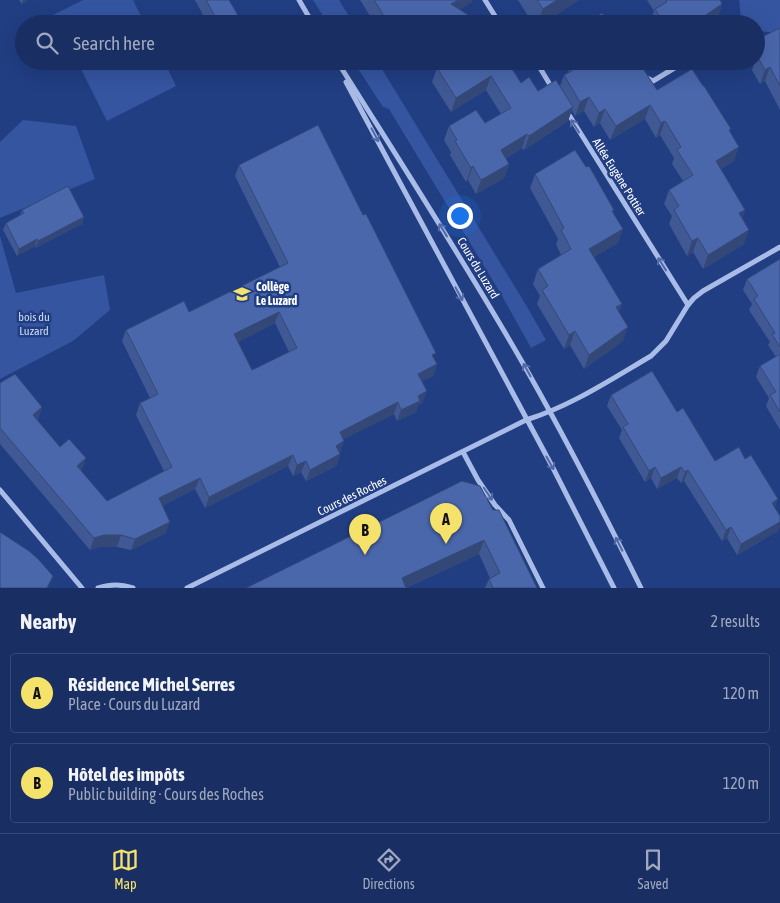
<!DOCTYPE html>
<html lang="en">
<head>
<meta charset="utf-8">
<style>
	:root { --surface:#192e62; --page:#263a6b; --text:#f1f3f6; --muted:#9fa8be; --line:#374a77; --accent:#f5e26b }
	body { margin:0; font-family:"Asap Condensed",sans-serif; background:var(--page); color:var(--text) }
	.you { position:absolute; left:459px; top:215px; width:18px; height:18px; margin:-12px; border:4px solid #fff; border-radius:50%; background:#1a73e8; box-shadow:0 0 0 8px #1a73e833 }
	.badge { display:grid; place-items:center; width:32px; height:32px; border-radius:50%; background:var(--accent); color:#111; font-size:16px; font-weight:700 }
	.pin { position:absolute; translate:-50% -41px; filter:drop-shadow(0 1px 2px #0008) }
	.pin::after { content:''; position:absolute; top:26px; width:18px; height:15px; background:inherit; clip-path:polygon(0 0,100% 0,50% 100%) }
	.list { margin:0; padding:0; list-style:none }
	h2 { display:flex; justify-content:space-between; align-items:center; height:65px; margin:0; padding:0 20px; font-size:21px }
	h2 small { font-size:16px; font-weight:400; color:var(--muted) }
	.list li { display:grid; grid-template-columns:32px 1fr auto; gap:15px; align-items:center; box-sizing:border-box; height:80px; margin:0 10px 10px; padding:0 10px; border:1px solid var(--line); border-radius:5px }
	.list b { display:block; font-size:19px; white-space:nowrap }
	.list p { margin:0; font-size:16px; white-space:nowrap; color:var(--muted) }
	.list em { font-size:16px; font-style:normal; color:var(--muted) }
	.icon { flex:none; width:28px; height:28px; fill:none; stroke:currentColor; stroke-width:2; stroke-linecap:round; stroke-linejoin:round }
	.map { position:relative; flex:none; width:780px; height:588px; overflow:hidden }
	.search { position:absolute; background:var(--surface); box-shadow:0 5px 20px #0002; left:15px; right:15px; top:15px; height:55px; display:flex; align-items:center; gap:12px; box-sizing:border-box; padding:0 18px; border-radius:28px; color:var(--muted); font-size:19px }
	.sheet { height:245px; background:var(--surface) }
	nav { display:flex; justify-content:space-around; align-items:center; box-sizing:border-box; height:70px; border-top:1px solid var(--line); background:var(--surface); font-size:14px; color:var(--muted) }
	nav a { display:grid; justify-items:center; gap:2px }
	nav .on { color:var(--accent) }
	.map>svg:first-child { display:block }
	.green { fill:#3555a1 }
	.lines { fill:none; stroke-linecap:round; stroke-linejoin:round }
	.minor { stroke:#a9bce8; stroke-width:5 }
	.wall { fill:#405994; fill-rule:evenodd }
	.shaded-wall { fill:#344878 }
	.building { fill:#4a67ac; stroke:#344878; fill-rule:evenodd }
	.oneway { stroke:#516aa6 }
	.labels { text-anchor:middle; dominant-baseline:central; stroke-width:5; stroke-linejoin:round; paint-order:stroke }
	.street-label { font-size:12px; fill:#fff; stroke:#213e83 }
	.poi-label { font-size:12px; font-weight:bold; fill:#fff; stroke:#213e83; text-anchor:start }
	.park-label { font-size:12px; fill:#cddaf6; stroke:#213e83 }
</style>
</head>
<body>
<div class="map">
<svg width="780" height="588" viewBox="0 0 780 588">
	<rect width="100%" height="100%" fill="#213e83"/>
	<!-- green -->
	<g class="green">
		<path d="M83,0H133L145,24H58L53,15Z"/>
		<path d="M313,0H339L354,24H328Z"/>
		<path d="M739,0H780V33L756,31V24H747L741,19Z"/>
		<path d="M77,61H164L176,86L107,121Z"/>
		<path d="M353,61H377L526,305L546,340L531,348L501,294L389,109L383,107Z"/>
		<path d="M23,120L76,126L95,179L0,218V142Z"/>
		<path d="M0,236L16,293L104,275L110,310L73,341L0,379Z"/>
	</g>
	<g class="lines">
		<!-- minor -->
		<g class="minor">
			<path d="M299,0L313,24"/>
			<path d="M485,0L500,24"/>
			<path d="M715,13L721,24"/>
			<path d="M569,24L576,20L603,22L605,24"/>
			<path d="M337,61C399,160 463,259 521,360C564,435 603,511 641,588"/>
			<path d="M534,61L537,63L552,88"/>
			<path d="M645,77L653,81L686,61"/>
			<path d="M346,82L553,468L614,588"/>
			<path d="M566,110L688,305"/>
			<path d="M463,452L478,480L495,505L509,520L543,588"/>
			<path d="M0,490L82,588"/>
			<path d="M98,588C111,584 120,584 133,588"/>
			<path d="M187,588L526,420C571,406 610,380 651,356L666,341L688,305L694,298L703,291L780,247"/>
		</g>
	</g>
	<!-- wall -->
	<g class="wall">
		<path d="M19,0H28L22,4Z"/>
		<path d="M195,0H229L243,24H208Z"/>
		<path d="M360,0H472V2L460,9L475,24H375Z"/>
		<path d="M518,0H579L542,24H533Z"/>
		<path d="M647,0H720L722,4L716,23L715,24H649L654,11Z"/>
		<path d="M780,28V110L765,81L760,84L752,70L755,61H756V40Z"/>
		<path d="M437,61H507L521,83L538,91L560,86L564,75L569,72L563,61H638L657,90L730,131L734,161L721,169L745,210L742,218L744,244L703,269L693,252L687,256L669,224L672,216L664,204L669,190L683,181L672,164L674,158L660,135L656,138L645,119L610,140L600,123L594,127L584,111L575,116L572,110L568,121L524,150L522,148L506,158L509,164L504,178L476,194L468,180L466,182L450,155L451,152L444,140L449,126L485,123L501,114L486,90L451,112L432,82L437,68L440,66Z"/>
		<path d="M239,165L434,358L437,364L433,376L422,381L423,402L418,405L416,412L397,421L394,414L343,439L340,453V454L336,466L306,481L301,472L293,476L288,466L205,508L195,489L162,506L166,533L131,550L117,547H100L90,550L0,444V383L42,407L38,419L37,420L60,447L82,470L81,471L107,501L164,471L136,415L140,403L150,398L122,341L126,330L189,312L280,267L235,176ZM275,323L289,352L252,370L238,342Z"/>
		<path d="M535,174L613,212L618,243L594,257L622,304L619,312L623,341L584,369L570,345L564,349L537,304L540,296L533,284L538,269L561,255L556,244L558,239L530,188Z"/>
		<path d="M22,210L84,217L82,224L35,248V246L17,256L3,230L6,223L20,215Z"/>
		<path d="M780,259V430L766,406L769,398L756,377L760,366L776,357L768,345L770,342L749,310L752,304L743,290L747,279Z"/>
		<path d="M611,395L677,412L715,461L775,508L778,531L737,555L727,538L722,541L684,481L681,483L677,478L657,489L651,478L645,482L619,438L622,430L607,406Z"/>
		<path d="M493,510L537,588H485L489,579L490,578L479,554L406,588H246Z"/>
	</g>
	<!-- shaded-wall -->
	<g class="shaded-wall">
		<path d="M23,0H28L22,4Z"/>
		<path d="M458,0H472V2L446,18L451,4Z"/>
		<path d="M557,0H579L542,24H537L543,9Z"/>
		<path d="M722,4L716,23L715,24H693Z"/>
		<path d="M770,67L765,81L760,84L765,70Z"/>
		<path d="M491,76L486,90L451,112L456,98Z"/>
		<path d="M589,97L584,111L575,116L580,102Z"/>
		<path d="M650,105L645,119L610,140L616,126Z"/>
		<path d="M573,107L568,121L524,150L529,136Z"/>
		<path d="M605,109L600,123L594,127L599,113Z"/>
		<path d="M665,121L660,135L656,138L661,123Z"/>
		<path d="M527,134L522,148L496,164L501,150Z"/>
		<path d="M739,147L734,161L711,175L716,161Z"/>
		<path d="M509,164L504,178L476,194L481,180Z"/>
		<path d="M473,166L468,180L466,182L471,168Z"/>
		<path d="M745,210L740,224L739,213Z"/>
		<path d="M84,217L82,224L35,248L38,241Z"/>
		<path d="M623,229L618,243L584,263L589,249Z"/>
		<path d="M749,230L744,244L703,269L708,255Z"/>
		<path d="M698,238L693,252L687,256L692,241Z"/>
		<path d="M37,239L35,246L17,256L19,249Z"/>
		<path d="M622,304L617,318L616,307Z"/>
		<path d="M279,312L275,323L230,346L234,334Z"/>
		<path d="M628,327L623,341L584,369L589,355Z"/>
		<path d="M575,331L570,345L564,349L569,335Z"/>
		<path d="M437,364L433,376L414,385L418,374Z"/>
		<path d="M427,391L423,402L418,405L416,412L397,421L401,410L418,396Z"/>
		<path d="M398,402L394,414L336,443L340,432Z"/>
		<path d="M42,407L38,419L29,427L33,415Z"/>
		<path d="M344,441L340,453L336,446Z"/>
		<path d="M340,454L336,466L306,481L310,470Z"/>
		<path d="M293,455L288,466L205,508L209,497Z"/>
		<path d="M86,458L82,470L73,478L77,466Z"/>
		<path d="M306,461L301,472L293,476L297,465Z"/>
		<path d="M655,467L651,478L645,482L649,471Z"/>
		<path d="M681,467L677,478L657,489L661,478Z"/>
		<path d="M688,470L684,481L681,483L685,472Z"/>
		<path d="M200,478L195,489L154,510L159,498Z"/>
		<path d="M778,499L774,510L772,503Z"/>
		<path d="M170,522L166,533L131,550L135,539Z"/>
		<path d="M780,522V527L778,531L737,555L741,544Z"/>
		<path d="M731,527L727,538L722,541L726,530Z"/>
		<path d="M104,535H121L117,547H100L90,550L94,538Z"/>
		<path d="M484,540L479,554L406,588L402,578Z"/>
	</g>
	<!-- building -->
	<g class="building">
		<path d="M206,0H229L243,24H219Z"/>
		<path d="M374,0H458L451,4L473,18L475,24H427L425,21L421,24H389Z"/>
		<path d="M537,0H557L543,9Z"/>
		<path d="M666,0H720L722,4L693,24H664L655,9L667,2Z"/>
		<path d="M602,13L608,24H584Z"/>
		<path d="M780,28V86L770,67L765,70L757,56L763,53L756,40Z"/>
		<path d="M448,61H507L521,83L529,77L538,91L556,80L573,107L529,136L527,134L501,150L509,164L481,180L473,166L471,168L455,141L457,140L449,126L476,110L485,123L511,108L491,76L456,98L437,68Z"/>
		<path d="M576,61H638L657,90L692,69L703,86H704L731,129L729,130L739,147L716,161L745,210L739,213L749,230L708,255L698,238L692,241L674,210L679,206L669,190L693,175L677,150L681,147L665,121L661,123L650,105L616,126L605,109L599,113L589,97L580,102L564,75L573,70L572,67L577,64Z"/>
		<path d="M318,125L363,215L366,214L436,353L432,355L437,364L418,374L427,391L418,396L420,401L401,410L398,402L340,432L344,441L336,446L340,454L310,470L306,461L297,465L293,455L209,497L200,478L159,498L170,522L135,539L121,535H104L94,538L0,428V383L15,374L42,407L33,415L60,447L69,439L86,458L77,466L107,501L172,467L140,403L158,394L126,330L184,301L189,312L288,263L239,165ZM279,312L297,348L252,370L234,334Z"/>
		<path d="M575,150L586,167L589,166L614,210L612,211L623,229L589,249L622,304L616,307L628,327L589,355L575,331L569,335L542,290L548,286L538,269L571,249L561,230L564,228L535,174Z"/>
		<path d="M68,186L84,217L38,241L37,239L19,249L6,223L24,213L22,210Z"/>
		<path d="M780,259V347L772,334L775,333L754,299L758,296L747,279Z"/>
		<path d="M780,354V412L770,395L776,392L760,366Z"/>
		<path d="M652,371L677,412L683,408L715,461L739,447L745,459L751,455L778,499L772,503L780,516V522L741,544L731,527L726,530L688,470L685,472L681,467L661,478L655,467L649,471L623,427L628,424L611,395Z"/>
		<path d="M462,481L480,486L493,510H499L537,588H493L489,579L500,573L484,540L402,578L406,588H246Z"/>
		<path d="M0,532L29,551L39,560L53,576L47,588H0Z"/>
	</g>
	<!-- one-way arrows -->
	<defs><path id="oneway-shaft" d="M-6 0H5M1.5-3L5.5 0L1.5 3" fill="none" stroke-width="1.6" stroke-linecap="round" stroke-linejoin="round" transform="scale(1.25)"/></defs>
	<g class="oneway">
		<use href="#oneway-shaft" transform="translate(575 126) rotate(-122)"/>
		<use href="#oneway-shaft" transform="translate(375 135) rotate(62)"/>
		<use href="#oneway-shaft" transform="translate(443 230) rotate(-122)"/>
		<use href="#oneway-shaft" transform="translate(662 264) rotate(-122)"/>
		<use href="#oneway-shaft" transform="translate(459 294) rotate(62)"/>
		<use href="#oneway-shaft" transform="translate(527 370) rotate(-119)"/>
		<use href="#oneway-shaft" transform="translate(550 463) rotate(61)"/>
		<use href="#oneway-shaft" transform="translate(488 494) rotate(56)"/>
		<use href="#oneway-shaft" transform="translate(619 544) rotate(-117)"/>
	</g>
	<!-- icons -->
	<defs>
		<g id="school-bare" transform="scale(1.35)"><path d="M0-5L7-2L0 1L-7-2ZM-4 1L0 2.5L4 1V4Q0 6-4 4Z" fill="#f5e26b" stroke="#213e83" stroke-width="2.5" paint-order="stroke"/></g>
	</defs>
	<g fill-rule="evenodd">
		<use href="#school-bare" x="242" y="294"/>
	</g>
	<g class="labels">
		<!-- street labels -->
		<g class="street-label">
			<text transform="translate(619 177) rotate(58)">Allée Eugène Pottier</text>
			<text transform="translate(478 268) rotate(59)">Cours du Luzard</text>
			<text transform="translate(352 496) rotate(-26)">Cours des Roches</text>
		</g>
		<!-- poi labels -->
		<g class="poi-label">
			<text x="256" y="287">Collège<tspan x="256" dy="14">Le Luzard</tspan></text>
		</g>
		<!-- park labels -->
		<g class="park-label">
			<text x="34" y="317">bois du<tspan x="34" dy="14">Luzard</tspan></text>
		</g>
	</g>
</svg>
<div class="you"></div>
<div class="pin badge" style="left:446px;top:544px">A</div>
<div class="pin badge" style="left:365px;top:555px">B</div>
<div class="search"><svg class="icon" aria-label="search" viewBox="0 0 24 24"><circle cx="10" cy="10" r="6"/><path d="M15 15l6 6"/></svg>Search here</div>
</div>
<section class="sheet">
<h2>Nearby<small>2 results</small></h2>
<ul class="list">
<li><span class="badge">A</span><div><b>Résidence Michel Serres</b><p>Place · Cours du Luzard</p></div><em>120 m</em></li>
<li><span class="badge">B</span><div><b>Hôtel des impôts</b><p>Public building · Cours des Roches</p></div><em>120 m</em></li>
</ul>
</section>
<nav>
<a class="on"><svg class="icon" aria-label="map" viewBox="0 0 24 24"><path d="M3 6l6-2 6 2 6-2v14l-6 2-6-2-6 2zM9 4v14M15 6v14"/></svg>Map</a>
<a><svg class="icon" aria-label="directions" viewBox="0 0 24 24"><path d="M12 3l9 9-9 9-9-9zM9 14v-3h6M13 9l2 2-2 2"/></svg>Directions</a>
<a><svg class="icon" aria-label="saved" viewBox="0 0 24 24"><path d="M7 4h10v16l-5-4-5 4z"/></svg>Saved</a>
</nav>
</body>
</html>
